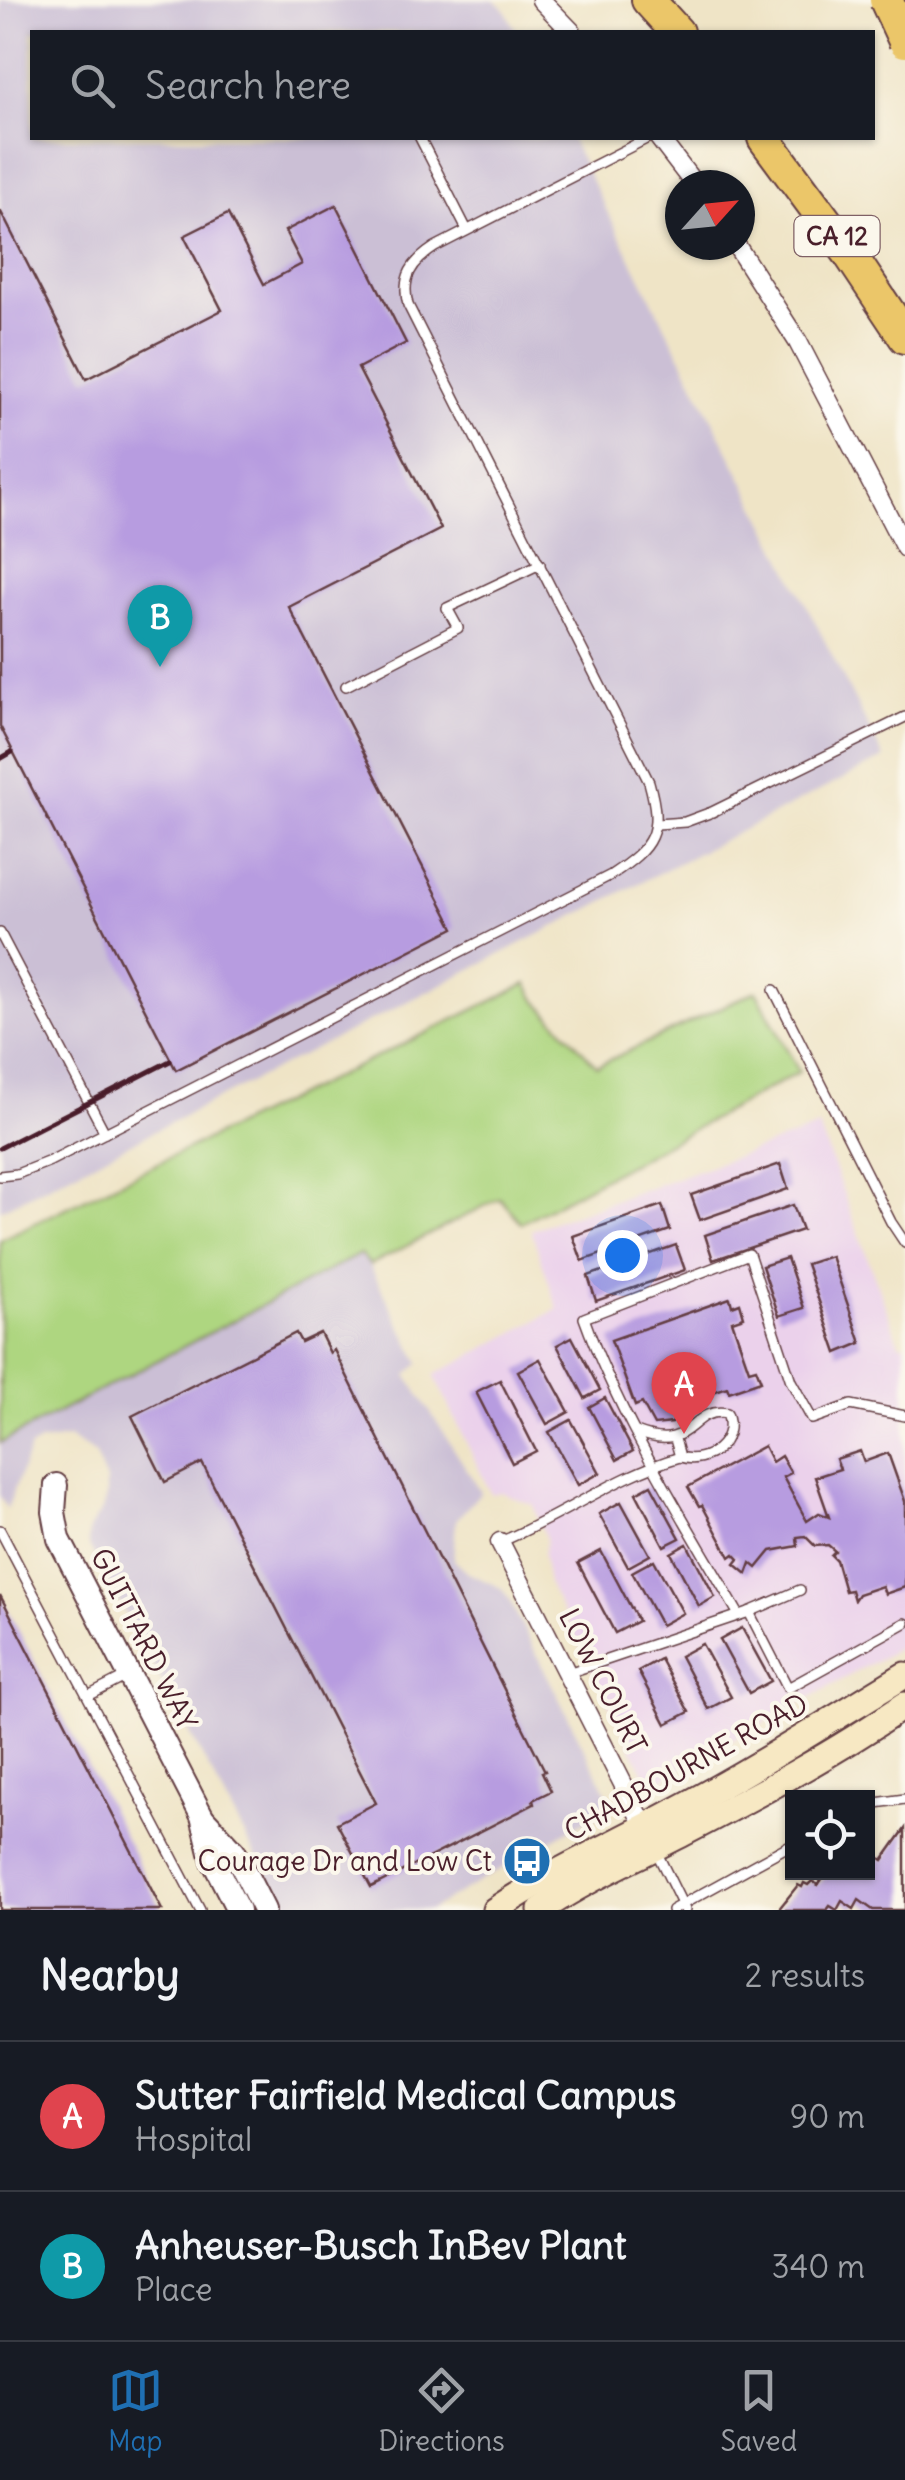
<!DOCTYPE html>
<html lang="en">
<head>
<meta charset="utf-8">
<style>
	:root { --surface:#171b24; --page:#20242c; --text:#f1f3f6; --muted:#9ea1a6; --line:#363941; --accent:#1f6fb2 }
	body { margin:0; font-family:Delius,sans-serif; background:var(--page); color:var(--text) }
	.controls { position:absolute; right:30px; bottom:30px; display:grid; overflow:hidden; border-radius:0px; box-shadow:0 2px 8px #0004 }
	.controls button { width:90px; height:90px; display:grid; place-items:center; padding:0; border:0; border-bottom:2px solid var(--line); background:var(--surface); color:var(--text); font:50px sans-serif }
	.compass { position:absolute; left:665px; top:170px; width:90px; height:90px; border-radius:50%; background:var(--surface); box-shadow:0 2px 8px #0004; rotate:63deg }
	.you { position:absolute; left:622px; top:1255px; width:35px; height:35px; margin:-25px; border:8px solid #fff; border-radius:50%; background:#1a73e8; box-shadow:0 0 0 15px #1a73e833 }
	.badge { display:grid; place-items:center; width:65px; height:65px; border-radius:50%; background:var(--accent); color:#fff; font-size:32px; font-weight:700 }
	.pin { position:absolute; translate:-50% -82px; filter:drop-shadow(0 2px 5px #0008) }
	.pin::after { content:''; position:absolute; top:52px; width:35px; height:30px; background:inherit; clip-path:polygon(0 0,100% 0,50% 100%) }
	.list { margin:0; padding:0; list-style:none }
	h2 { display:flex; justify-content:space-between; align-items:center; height:130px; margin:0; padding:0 40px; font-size:42px }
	h2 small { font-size:32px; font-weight:400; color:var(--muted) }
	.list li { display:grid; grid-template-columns:65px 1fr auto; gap:30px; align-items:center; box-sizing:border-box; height:150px; padding:0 40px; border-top:2px solid var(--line) }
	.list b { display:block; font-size:38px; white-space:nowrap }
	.list p { margin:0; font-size:32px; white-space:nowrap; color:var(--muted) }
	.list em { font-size:32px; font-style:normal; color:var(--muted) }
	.icon { flex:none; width:55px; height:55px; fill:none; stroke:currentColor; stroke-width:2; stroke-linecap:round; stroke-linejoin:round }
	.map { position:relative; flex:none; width:905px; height:1910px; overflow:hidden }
	.search { position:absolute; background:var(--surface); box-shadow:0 2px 8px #0004; left:30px; right:30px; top:30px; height:110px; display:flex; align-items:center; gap:25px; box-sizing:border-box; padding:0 35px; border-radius:0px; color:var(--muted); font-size:38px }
	.sheet { height:430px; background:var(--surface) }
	nav { display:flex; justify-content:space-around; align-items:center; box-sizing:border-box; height:140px; border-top:2px solid var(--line); background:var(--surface); font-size:28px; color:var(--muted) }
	nav a { display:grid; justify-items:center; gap:5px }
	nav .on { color:var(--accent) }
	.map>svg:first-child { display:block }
	.built { fill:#ebd1eb }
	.industrial { fill:#cbbfd5 }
	.green { fill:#aed680; stroke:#7c7a56; stroke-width:2.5 }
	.building { fill:#b79ce0 }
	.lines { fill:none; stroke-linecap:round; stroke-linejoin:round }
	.service-casing { stroke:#633d42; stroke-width:12 }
	.minor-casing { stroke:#633d42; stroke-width:21 }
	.tertiary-casing { stroke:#633d42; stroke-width:26 }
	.secondary-casing { stroke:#633d42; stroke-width:29 }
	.motorway-casing { stroke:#633d42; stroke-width:36 }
	.service { stroke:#fff; stroke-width:9 }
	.minor { stroke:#fff; stroke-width:18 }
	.tertiary { stroke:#fff; stroke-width:22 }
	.secondary { stroke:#f7e8c3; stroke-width:25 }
	.motorway { stroke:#ebc669; stroke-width:32 }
	.rail { stroke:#4a1f2b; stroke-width:5 }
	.motorway-bridge-casing { stroke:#633d42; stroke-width:36; stroke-linecap:butt }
	.motorway-bridge { stroke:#ebc669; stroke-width:32 }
	.labels { text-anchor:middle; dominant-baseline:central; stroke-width:8; stroke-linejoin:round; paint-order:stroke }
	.shield { fill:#fbf7ec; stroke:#7f6065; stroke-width:2.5 }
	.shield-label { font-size:25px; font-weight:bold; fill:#4a1f2b }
	.street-label { font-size:28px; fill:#4a1f2b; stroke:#fbf7ec }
	.poi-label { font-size:28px; fill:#4a1f2b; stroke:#fbf7ec; text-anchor:end }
</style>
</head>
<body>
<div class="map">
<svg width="905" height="1910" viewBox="0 0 905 1910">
	<rect width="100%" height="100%" fill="#fbf7ec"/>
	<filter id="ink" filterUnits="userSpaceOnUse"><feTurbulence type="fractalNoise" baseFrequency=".01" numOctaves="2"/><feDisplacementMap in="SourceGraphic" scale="20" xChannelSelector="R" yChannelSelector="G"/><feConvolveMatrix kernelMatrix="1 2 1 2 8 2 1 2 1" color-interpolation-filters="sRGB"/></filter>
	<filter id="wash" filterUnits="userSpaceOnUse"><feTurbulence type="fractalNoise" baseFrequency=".0048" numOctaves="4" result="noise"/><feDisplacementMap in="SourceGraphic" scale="40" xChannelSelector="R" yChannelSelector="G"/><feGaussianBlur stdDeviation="2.25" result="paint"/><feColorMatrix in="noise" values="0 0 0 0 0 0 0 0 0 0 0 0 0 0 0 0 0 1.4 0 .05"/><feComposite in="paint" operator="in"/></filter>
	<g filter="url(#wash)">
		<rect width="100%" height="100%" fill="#efe4c6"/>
		<!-- built -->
		<path class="built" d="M819,1127L899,1343L905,1345V1645L655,1783L646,1777L548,1583L543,1555L546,1539L533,1505L501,1492L491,1494L434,1375L558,1309L531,1230Z"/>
		<!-- industrial -->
		<g class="industrial">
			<path d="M0,0H494L504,8L517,32H32V138H570L884,758L0,1210Z"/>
			<path d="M361,1254L370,1266L420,1363L407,1375L481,1492L456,1520L453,1560L466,1572L501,1588L508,1598L609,1797L601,1815L581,1823L430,1910H285L88,1544L89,1529L102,1510L106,1497V1481L94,1453L69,1438L40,1442L30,1448L7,1509L0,1496V1443Z"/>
		</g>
		<!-- green -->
		<path class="green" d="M527,984L536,1000L597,1066L756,991L799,1072L521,1223L500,1198L370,1265L360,1254L0,1443V1240Z"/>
		<g id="blocks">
			<!-- building -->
			<g class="building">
				<path d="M336,205L406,343L358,368L441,529L289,607L454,928L176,1070L0,726V210L86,379L222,310L184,236L228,214L264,284L302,264L285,231Z"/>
				<path d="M780,1164L788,1189L700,1220L691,1195Z"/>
				<path d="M662,1205L670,1230L582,1261L573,1236Z"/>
				<path d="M793,1205L802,1230L713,1260L705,1235Z"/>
				<path d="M676,1245L685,1270L596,1301L588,1276Z"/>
				<path d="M831,1256L861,1343L837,1353L806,1264Z"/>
				<path d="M787,1258L804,1308L779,1316L762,1266Z"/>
				<path d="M730,1298L732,1306L740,1303L744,1317L732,1321L749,1370L756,1368L761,1381L729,1392L727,1387L679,1404L680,1413L672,1423L654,1425L642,1403L635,1406L611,1340Z"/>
				<path d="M296,1333L301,1342L320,1333L330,1353L334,1350L545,1771L542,1772L551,1791L533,1800L534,1804L371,1887L337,1823L376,1803L202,1463L165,1482L132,1416Z"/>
				<path d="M572,1337L600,1390L585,1398L557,1345Z"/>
				<path d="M540,1359L569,1412L547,1424L518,1371Z"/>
				<path d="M500,1380L536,1451L512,1463L476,1392Z"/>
				<path d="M605,1398L633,1451L617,1460L589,1407Z"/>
				<path d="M571,1420L600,1473L578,1485L549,1432Z"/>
				<path d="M764,1446L772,1462L781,1456L791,1473L783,1477L807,1521L819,1513L829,1517L815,1477L840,1469L836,1459L860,1451L864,1462L888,1453L905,1501V1587L885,1594L882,1586L858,1594L854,1600L851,1590L845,1591L836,1560L831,1555L835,1551L828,1545L815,1546L805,1536L797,1537L798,1546L771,1551L757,1568L751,1563L747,1574L735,1564L739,1559L734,1554L730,1557L702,1505L699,1506L688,1487Z"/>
				<path d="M651,1485L680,1538L664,1546L636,1493Z"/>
				<path d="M621,1502L650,1555L628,1567L599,1514Z"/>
				<path d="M687,1544L715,1597L699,1606L671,1553Z"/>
				<path d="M601,1551L638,1621L615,1633L578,1563Z"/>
				<path d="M654,1560L683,1613L661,1625L632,1572Z"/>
				<path d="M0,1595L162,1910H0Z"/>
				<path d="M742,1628L771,1681L749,1693L720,1640Z"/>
				<path d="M702,1644L731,1697L708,1709L680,1656Z"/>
				<path d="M660,1659L689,1712L666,1724L638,1671Z"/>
				<path d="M905,1829V1910H873L859,1900L854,1909L842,1901L837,1910L830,1906L827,1910H778L798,1885L802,1887L804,1883L808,1885L812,1881L818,1885L827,1872H868V1850L883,1860Z"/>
			</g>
		</g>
	</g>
	<g filter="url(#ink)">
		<use href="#blocks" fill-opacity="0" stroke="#633d42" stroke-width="2.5"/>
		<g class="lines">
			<!-- service casing -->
			<g class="service-casing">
				<g id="service">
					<path d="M420,138L467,230"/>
					<path d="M346,686L458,628L447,608L540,564"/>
					<path d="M657,824L685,822L712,812L905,717"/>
					<path d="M0,933L105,1133"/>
					<path d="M774,990L891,1222L905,1243"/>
					<path d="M0,1176L17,1174L50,1161L611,875C654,847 663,832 649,782L408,305C401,277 412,262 435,247L648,138"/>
					<path d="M636,1432C694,1455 689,1406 727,1413C738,1442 707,1465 680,1457L675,1439"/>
					<path d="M0,1530L200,1910"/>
					<path d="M500,1542C561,1517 617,1475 680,1457"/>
					<path d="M749,1612L800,1590"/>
					<path d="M739,1615C684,1519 622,1423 584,1318L749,1254L791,1381L812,1419L851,1405L905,1416"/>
					<path d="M568,1673L749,1612L788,1688L905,1623"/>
					<path d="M88,1696L129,1675"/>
					<path d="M868,1804L905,1799"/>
					<path d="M655,1849L685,1910"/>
					<path d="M672,1910L792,1844"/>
				</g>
			</g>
			<!-- minor casing -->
			<g class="minor-casing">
				<g id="minor">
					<path d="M541,0L572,32"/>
					<path d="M659,138L695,185"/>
					<path d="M736,245L798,342L905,548"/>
					<path d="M500,1542L650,1837"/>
				</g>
			</g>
			<!-- tertiary casing -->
			<g class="tertiary-casing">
				<g id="tertiary">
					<path d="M56,1485L54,1512L59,1539L202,1816L213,1861L238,1910"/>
					<path d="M204,1819L234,1851L264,1910"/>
				</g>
			</g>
			<!-- secondary casing -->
			<g class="secondary-casing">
				<g id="secondary">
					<path d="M495,1910C552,1871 615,1844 675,1811C754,1769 829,1721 905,1675"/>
					<path d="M541,1910C586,1879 636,1858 684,1833C759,1794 836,1753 905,1705"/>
				</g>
			</g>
			<!-- motorway casing -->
			<g class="motorway-casing">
				<g id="motorway">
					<path d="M648,0L677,32"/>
					<path d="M764,138L849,253L905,337"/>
				</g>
			</g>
			<!-- service -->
			<use href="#service" class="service"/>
			<!-- minor -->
			<use href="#minor" class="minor"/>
			<!-- tertiary -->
			<use href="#tertiary" class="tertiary"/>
			<!-- secondary -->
			<use href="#secondary" class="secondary"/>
			<!-- motorway -->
			<use href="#motorway" class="motorway"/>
			<!-- rail -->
			<g class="rail">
				<path d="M0,759L12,752"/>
				<path d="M0,1148L170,1061"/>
			</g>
			<!-- motorway-bridge casing -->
			<g class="motorway-bridge-casing">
				<path id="motorway-bridge" d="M886,0L905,41"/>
			</g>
			<!-- motorway-bridge -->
			<use href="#motorway-bridge" class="motorway-bridge"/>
		</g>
	</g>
	<!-- icons -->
	<defs>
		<g id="bus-disc" transform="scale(2.5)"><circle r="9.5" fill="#1f6fb2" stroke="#fbf7ec"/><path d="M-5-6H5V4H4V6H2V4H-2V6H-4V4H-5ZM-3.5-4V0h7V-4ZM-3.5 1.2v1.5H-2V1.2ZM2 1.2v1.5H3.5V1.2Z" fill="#fff"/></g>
	</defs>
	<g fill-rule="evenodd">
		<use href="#bus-disc" x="527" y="1861"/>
	</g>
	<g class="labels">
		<!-- shield labels -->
		<rect class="shield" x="794.5" y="216" width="85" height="40" rx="8"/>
		<g class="shield-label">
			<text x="837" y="236">CA 12</text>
		</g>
		<!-- street labels -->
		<g class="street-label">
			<text transform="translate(144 1639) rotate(63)">GUITTARD WAY</text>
			<text transform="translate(603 1681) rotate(63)">LOW COURT</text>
			<text transform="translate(686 1767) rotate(-29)">CHADBOURNE ROAD</text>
		</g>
		<!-- poi labels -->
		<g class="poi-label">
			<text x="492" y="1861">Courage Dr and Low Ct</text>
		</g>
	</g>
</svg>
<div class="controls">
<button><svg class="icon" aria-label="locate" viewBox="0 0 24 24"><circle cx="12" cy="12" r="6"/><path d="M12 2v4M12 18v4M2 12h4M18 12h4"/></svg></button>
</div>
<svg class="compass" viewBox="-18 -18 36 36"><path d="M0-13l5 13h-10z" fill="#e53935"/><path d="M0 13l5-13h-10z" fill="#9ea1a6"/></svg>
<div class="you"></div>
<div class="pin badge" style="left:684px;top:1434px;background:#e0444e">A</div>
<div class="pin badge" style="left:160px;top:667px;background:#0f9aa8">B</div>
<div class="search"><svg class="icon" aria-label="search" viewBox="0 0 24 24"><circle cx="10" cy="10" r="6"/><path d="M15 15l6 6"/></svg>Search here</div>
</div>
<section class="sheet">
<h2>Nearby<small>2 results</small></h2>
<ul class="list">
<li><span class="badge" style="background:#e0444e">A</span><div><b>Sutter Fairfield Medical Campus</b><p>Hospital</p></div><em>90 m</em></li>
<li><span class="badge" style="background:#0f9aa8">B</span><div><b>Anheuser-Busch InBev Plant</b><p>Place</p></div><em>340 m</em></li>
</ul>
</section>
<nav>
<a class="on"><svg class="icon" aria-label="map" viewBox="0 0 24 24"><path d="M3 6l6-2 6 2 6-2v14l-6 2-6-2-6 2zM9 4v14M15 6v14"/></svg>Map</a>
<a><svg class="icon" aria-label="directions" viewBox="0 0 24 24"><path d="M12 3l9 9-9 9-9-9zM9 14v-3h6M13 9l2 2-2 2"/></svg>Directions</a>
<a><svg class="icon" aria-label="saved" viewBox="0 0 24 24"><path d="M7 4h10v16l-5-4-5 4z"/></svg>Saved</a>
</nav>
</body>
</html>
